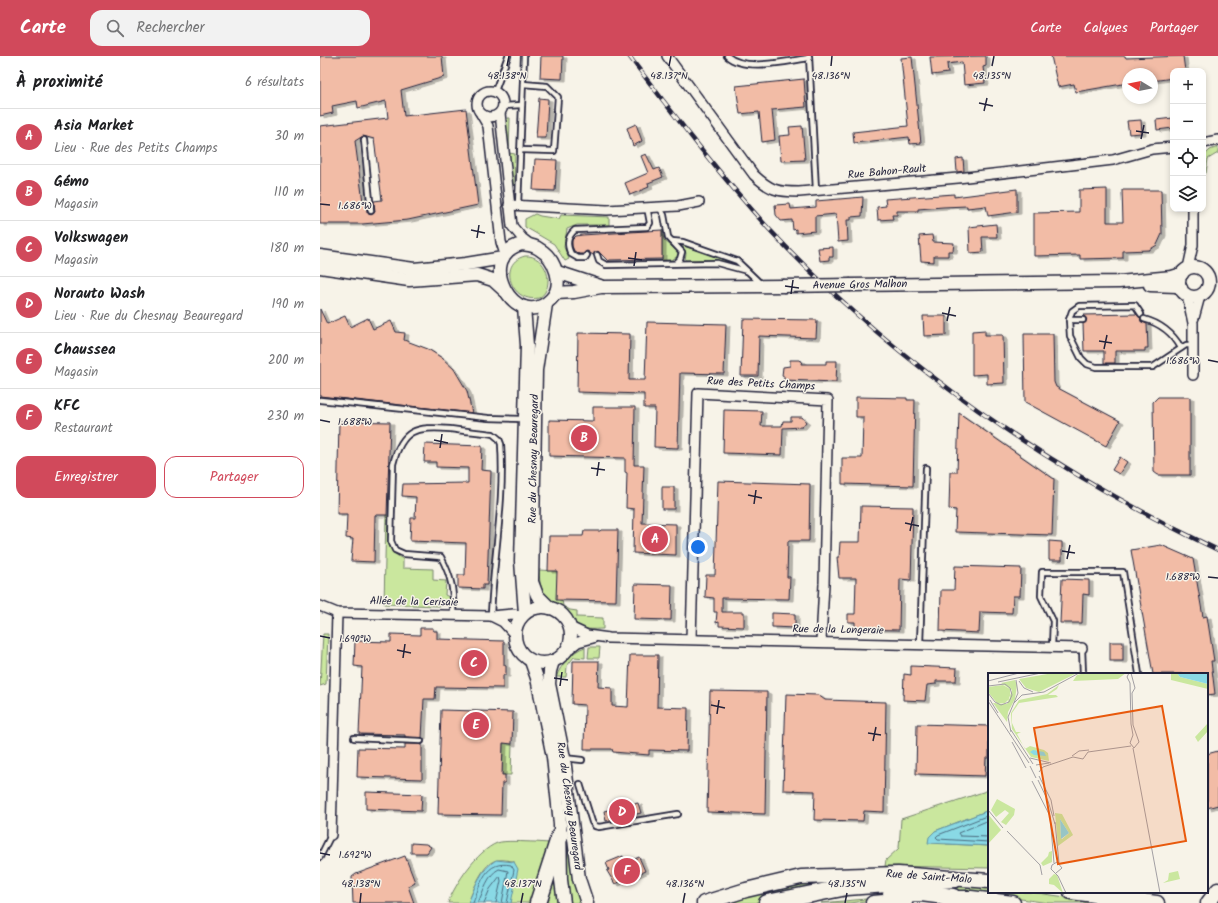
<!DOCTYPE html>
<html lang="fr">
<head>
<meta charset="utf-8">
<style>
	:root { --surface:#fff; --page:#f2f2f2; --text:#202124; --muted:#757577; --line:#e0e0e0; --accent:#d1495b }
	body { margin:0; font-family:Kalam,sans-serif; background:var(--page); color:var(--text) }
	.controls { position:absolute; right:12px; top:12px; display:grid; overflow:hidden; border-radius:8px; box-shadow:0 2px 6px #0003 }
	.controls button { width:36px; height:36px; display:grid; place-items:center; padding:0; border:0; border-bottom:1px solid var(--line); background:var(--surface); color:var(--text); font:20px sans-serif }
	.compass { position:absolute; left:802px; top:12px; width:36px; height:36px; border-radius:50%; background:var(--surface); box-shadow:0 2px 6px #0003; rotate:280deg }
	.you { position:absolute; left:378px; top:491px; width:14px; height:14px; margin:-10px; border:3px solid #fff; border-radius:50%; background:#1a73e8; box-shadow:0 0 0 6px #1a73e833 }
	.badge { display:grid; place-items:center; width:26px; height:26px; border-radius:50%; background:var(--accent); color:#fff; font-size:13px; font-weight:700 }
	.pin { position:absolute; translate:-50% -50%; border:2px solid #fff; box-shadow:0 1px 4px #0006 }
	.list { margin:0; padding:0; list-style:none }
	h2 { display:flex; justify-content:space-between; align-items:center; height:52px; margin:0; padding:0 16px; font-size:17px }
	h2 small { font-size:13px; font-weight:400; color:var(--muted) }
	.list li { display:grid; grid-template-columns:26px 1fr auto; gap:12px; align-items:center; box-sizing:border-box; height:56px; padding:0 16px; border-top:1px solid var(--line) }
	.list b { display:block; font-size:15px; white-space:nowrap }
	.list p { margin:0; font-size:13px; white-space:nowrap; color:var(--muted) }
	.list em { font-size:13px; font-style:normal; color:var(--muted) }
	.actions { display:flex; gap:8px; padding:12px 16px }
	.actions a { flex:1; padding:9px 0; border:1px solid var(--accent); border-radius:12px; text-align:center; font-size:14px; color:var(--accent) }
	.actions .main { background:var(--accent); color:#fff }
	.icon { flex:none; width:22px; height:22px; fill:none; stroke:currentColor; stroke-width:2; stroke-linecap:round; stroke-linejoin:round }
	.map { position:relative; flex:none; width:898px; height:847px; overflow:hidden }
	header { display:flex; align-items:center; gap:24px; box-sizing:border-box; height:56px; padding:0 20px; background:var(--accent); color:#fff }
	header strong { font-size:19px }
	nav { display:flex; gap:22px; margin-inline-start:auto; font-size:14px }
	.search { width:280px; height:36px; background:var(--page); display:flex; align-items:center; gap:10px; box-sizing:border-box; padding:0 14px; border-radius:12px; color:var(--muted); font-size:15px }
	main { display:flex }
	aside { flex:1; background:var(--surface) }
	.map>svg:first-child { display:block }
	.green { fill:#cae79e; stroke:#76846c }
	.water { fill:#89d9e5; stroke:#6090a1 }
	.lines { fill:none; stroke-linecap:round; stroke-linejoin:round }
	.shore { stroke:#4b6b7f; stroke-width:1 }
	.building { fill:#f2bca6; stroke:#22223b; fill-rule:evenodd; filter:url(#shadow) }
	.lane-casing { stroke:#22223b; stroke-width:8 }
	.street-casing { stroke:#22223b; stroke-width:12 }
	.secondary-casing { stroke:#22223b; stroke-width:15 }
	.primary-casing { stroke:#22223b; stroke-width:17 }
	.highway-casing { stroke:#22223b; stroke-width:19 }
	.lane { stroke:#f7f3e8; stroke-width:4.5 }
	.street { stroke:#f7f3e8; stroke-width:9 }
	.secondary { stroke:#f7f3e8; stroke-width:12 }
	.primary { stroke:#f7f3e8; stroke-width:14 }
	.highway { stroke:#f7f3e8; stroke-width:16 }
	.rail-casing { stroke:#22223b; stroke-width:4.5 }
	.rail { stroke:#f7f3e8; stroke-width:3; stroke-dasharray:9; stroke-linecap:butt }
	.secondary-bridge-casing { stroke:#22223b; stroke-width:15; stroke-linecap:butt }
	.secondary-bridge { stroke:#f7f3e8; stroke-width:12 }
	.ticks { fill:none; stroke:#22223b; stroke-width:1.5 }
	.labels { text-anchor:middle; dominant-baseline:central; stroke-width:3; stroke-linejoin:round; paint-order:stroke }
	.street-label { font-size:11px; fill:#22223b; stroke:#f7f3e8 }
	.inset-road { fill:none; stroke:#a29fa3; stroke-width:1 }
	.view { fill:#e8590c; fill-opacity:0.15; stroke:#e8590c; stroke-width:2 }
	.inset-edge { fill:none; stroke:#22223b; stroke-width:2 }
	.ticks-label { font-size:10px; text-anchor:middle; fill:#22223b; stroke:#f7f3e8; stroke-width:3; stroke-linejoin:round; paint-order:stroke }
</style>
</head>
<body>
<header>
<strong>Carte</strong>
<div class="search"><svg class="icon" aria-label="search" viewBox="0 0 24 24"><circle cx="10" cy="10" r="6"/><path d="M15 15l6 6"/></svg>Rechercher</div>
<nav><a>Carte</a><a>Calques</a><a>Partager</a></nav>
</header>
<main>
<aside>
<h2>À proximité<small>6 résultats</small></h2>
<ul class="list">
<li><span class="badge">A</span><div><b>Asia Market</b><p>Lieu · Rue des Petits Champs</p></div><em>30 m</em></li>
<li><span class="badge">B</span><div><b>Gémo</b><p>Magasin</p></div><em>110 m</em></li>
<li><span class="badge">C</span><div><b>Volkswagen</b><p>Magasin</p></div><em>180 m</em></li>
<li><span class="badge">D</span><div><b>Norauto Wash</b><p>Lieu · Rue du Chesnay Beauregard</p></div><em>190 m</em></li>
<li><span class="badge">E</span><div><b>Chaussea</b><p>Magasin</p></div><em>200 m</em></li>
<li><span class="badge">F</span><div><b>KFC</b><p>Restaurant</p></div><em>230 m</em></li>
</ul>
<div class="actions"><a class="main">Enregistrer</a><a>Partager</a></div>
</aside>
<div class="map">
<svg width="898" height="847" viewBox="0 0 898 847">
	<defs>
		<filter id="shadow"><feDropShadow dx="4" dy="2" stdDeviation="0" flood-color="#0004"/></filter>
	</defs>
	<rect width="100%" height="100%" fill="#f7f3e8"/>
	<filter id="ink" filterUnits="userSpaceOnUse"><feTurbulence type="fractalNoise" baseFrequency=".025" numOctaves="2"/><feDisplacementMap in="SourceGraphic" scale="8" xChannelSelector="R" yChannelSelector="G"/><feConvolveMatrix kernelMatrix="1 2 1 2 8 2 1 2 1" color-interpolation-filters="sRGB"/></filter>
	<g filter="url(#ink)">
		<!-- green -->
		<g class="green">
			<path d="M188,62H190L189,97L195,98L194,130H191L185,69Z"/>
			<path d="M898,91V97L888,103L886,117L883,118V101L890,94Z"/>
			<path d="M215,158L220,160L239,163L241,159L289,161V169H257L247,173L244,191L249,203L245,205L234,188L205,171V163Z"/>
			<path d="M342,174L344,184L358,196L357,201L351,204H342Z"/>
			<path d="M362,189L411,206L393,204H365L366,197Z"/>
			<path d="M205,200C226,198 237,231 219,242C191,248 177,207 205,200Z"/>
			<path d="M66,459L68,460C68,479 63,493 83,503V512L113,513V524L126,525L125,539L129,541V548L119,550L64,548Z"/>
			<path d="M219,514L237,515L243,550L250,554L257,555V561L283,562V573C274,573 261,575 256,568C252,564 250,559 246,556C228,539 220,544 219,514Z"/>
			<path d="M3,578H8L6,628L0,630Z"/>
			<path d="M265,591V602L254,601L247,610L246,621H236C241,609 252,595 265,591Z"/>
			<path d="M269,591H280L279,602H268Z"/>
			<path d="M183,687L192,688L191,719H182Z"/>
			<path d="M669,734V754L615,775L626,788L669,790V812L565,810L566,804L579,792L581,763Z"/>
			<path d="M215,786L229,787L210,847H191L194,805C189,805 183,803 178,804C163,805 153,835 148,847H128C135,828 157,795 177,787C185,784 205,786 215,786Z"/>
			<path d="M247,792L250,793L263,847H249L246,831Z"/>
			<path d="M578,822L460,841L436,847H398L474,827Z"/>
			<path d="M232,824L235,825L238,847H221Z"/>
			<path d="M613,828L669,831V836H710L789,847H729L673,839L589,834Z"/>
			<path d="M580,840L531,847H501Z"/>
		</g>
		<!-- water -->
		<g class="water">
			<path d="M669,754V790L608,787L609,781L615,775Z"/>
			<path d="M176,804L194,806L198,813L191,847H148C155,831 161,813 176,804Z"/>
		</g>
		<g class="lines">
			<!-- shore -->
			<g class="shore">
				<path d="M669,759L618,779L616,781L618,783L669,786"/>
				<path d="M669,764L638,777L640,780L669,781"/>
				<path d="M153,847C161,827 165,804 191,809L194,814L187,847"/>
				<path d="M158,847C163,836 168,818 179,813L188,815L182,847"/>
				<path d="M164,847L170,833L180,820L181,825L176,847"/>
			</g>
		</g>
		<!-- building -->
		<g class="building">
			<path d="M0,0H122L124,21L81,34L84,60L146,53L158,149L88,164L42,168H0V70L68,62L66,45L38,52L37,45L12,50L13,57L0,60ZM43,80L54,83L62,144L54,145L55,156L51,159L47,156L46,146H43L35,85Z"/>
			<path d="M221,0H243L242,23L220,22Z"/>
			<path d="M666,0V10L663,11L665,27L644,29L642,6L627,8L628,17L612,19L610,1Z"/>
			<path d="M731,0H805L806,2L863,0L865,15H853V22L832,25V18H808V27L756,36L754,28L738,31Z"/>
			<path d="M592,1L601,87L590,88L589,81L534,87L533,76L588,70L581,2Z"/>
			<path d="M484,23L486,51L452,54L455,84L442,86L439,56L420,58L416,30Z"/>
			<path d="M219,42L228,43L226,82H216Z"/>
			<path d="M853,62V72L837,74L836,64Z"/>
			<path d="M821,64L822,77L809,78L807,65Z"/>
			<path d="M316,68L322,85L313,90L307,72Z"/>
			<path d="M482,70L485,104L461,105L459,80L470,79L469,71Z"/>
			<path d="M326,98L334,114L339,112L343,121L328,127L329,131L310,139L305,127L328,117L321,100Z"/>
			<path d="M643,102L644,115L637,116L636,103Z"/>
			<path d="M215,103L237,104L235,135L213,134Z"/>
			<path d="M697,133V156L668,160L666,150L647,152V150L623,151L598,153V155H577V159H572L573,163L558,164L557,151L566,150L565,143L634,138V141Z"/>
			<path d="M787,133V166H803L802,134H841L842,178L837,189L829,194L803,195V202L760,203V199L714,200V157L759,156V134Z"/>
			<path d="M543,141L542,160L531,161V164H527L528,185L518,186L516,158L495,160V175L476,177V173L473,174L472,164L461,165L456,159L455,149L470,148L471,153L496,151V145Z"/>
			<path d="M676,168L677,181H662L663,196L650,197L649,171Z"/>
			<path d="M342,174V203L290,204L288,205L278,195L273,199L267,195L263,198H259L254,195L252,190V184L256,180L262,179Z"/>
			<path d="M612,179L613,186L634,187L633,195H628V200H614V206L601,205L599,180Z"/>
			<path d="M513,191V201H509V204L500,205L498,192Z"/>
			<path d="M0,253L7,268L25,260L30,271L48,262L53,273L71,265L76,276L85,277L84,284L108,293L122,302L134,313L147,335L152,357L0,340Z"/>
			<path d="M816,258L821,262L822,266L827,268L828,292H825V295H795V307H784V295H764L763,268L767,264L763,259Z"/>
			<path d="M603,260H626V279L604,280Z"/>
			<path d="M423,263L497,264L496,282L439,280L438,320H421Z"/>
			<path d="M327,266L406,268L404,318L360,317L358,392L334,391L335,352H324V338L257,336L258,277L310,278L309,324H325Z"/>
			<path d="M665,274V279H683L684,327L667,328V318L652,319V275Z"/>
			<path d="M704,278H733L734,326L736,331L800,365L786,390L705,346Z"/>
			<path d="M470,304H479L482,305L481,308H506V305H517L516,326L464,324V320H462L463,311L470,310Z"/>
			<path d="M536,341L587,342V344H595L593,430L522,428V402H542L543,361H536Z"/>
			<path d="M838,341H870V419H838L834,416L833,346Z"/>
			<path d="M273,351H315L314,409H324L322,467L356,468V499L313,497L314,453L306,452L307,417L305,416V402L229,400V364L273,365Z"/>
			<path d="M404,354L442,355L441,370H462L463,365H471V361H482L486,366L482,371L463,372L462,399L403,397Z"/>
			<path d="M639,357L734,423L732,479L635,476L636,454L629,453L630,416H637Z"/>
			<path d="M19,365L70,366L67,459H55L54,506L31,505L33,483L26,482L27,458H17Z"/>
			<path d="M105,388L162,390L161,414L171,415L167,529H163V533L138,532V519H145L146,487L90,485L91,462H95L96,441L82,440L83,428L148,427V412L116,411V406H104Z"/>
			<path d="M800,401L807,406L799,418L792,414Z"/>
			<path d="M398,425L490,428L489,485H468L467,521H470L469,543L402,542V556H424V571L399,570V566L396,567L397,556H394V542L385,541L386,519H395Z"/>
			<rect x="342" y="431" width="12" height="22"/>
			<path d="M541,450L593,451L591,524L580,523L579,574L535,573V566H528V558H535L536,522H519L517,501H519L520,486H540Z"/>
			<path d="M281,474H298L296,545L236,544L237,515H228L229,480H263L264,475H280Z"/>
			<path d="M729,485L742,486V504H729Z"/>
			<path d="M841,489L873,503L883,561L887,560L894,605H891L895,638L887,639V618H833L811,494Z"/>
			<path d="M635,510L701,512L700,540H693L692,557L660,556L659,577L620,575L621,534H634Z"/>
			<path d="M742,523L769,524V539L763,538L762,567H740Z"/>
			<path d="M315,528L352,529L351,564L314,563Z"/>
			<path d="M452,557L475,558V572L452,571Z"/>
			<path d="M100,572H113V575H117V583L184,585V609L186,610V619H183V632L116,631L115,643H104L102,682L85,681V679L39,678L42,611L34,610L35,585L71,586V578L100,579Z"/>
			<rect x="790" y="586" width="13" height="19"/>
			<path d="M310,599H338L337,651L368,652L367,695L329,694V699L293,696L292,693H264L265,649L252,648L253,605H279L278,631L292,632V650L308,651Z"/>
			<path d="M591,610L637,612L636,625H616V628L607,629L605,645L583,644L584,618L591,619Z"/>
			<path d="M390,635L447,636L445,758L387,756Z"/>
			<path d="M466,638L498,639L505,644L566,646L564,756L544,755L543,765L494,764L495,735L463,734Z"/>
			<path d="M121,654L193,656L192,688L183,687L182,719H185V727H182L181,759L118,758Z"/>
			<path d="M597,668L669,670V702H666L665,720L596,718Z"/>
			<path d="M85,688H102V723L37,721L38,692L85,693Z"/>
			<path d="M898,695V749L887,752V698Z"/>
			<path d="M46,736L102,738L101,755L46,753Z"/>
			<path d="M318,747L321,757L286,765L284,755Z"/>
			<path d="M91,787L106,788L111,791L107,797H91Z"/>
			<path d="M85,800L95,826L88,830L94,847H33L32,821L36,818Z"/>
			<path d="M303,800L306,807L319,801L325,815L295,828L287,815L289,814L286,807Z"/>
		</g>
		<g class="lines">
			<!-- lane casing -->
			<g class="lane-casing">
				<g id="lane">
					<path d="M407,0C425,16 467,5 489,2"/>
					<path d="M489,0L496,134"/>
					<path d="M175,35L188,0"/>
					<path d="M183,50L202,49"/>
					<path d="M44,84L51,155"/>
					<path d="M200,94L234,95L238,41L227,30L203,28"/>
					<path d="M198,149L204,0"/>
					<path d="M339,151L344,159L348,181L362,196L360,203L357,206"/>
					<path d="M352,185L363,186L417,205L441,228"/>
					<path d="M267,199L265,202H258L251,198C246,188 247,181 255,174L327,171L330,167L327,151"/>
					<path d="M277,199L279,205L286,209L397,207L427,215"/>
					<path d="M821,258L815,249L759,250L752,255L749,264L750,280L761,302L767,308L776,311H833L866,289H873"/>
					<path d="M824,263C839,267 853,277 861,292"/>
					<path d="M749,264H763"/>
					<path d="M0,344L168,362L203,363"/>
					<path d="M133,559C134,535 132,522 121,501L84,498L75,494L71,485L73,408C82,373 96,370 130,373C144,375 158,376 173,378L179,383L181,388C185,446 173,503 171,560"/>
					<path d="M600,588L606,412"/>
					<path d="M732,591L733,565L721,540L722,516H803L819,618"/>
					<path d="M762,592L763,618"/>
					<path d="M34,682L101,685"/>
					<path d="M244,702L262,704"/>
					<path d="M260,728L272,766L275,770L279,771L358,758"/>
					<path d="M0,801L11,779"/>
				</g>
			</g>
			<!-- street casing -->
			<g class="street-casing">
				<g id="street">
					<path d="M347,0L434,119C450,134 457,136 479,136L638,122L717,113L793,104L832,93L853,91"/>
					<circle cx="170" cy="48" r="13"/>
					<path d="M180,57L192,170L202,182L211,189"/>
					<path d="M161,58L168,70L181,186L185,198"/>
					<path d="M883,87L898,84"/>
					<path d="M189,149L287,154L358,150L379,146"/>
					<path d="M868,212L873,189V153"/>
					<path d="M867,239L873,267V319"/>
					<path d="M874,262L880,240"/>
					<path d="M0,550L17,557L171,560L193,558L202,560"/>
					<path d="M171,560L183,566L194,578"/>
					<path d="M250,571L267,579L289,582L762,592"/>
					<path d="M371,583L378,337L508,344L504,528L501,585"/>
					<path d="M245,596L258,586L273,582"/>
					<path d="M11,779L17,557"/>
				</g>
			</g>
			<!-- secondary casing -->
			<g class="secondary-casing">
				<g id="secondary">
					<path d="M202,188C208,189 214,189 219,193C235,202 245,229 231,243C196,279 153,200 202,188Z"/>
					<path d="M0,200L94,213L146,208L183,202"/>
					<path d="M0,211L89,224L157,219L173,224L185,235"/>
					<circle cx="874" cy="226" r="15"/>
					<path d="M237,216L280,230"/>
					<path d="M531,229L799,226L852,221L862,218"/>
					<path d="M830,229L857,230L861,232"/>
					<path d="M236,237L254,236L281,231L463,230"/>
					<path d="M226,248L216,314L212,526L217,539L230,552"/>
					<path d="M204,251L207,289L201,505L205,557"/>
					<circle cx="223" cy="579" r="28"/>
					<path d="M211,605L217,622L233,701L240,768L241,824L244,847"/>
					<path d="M233,605L230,615L229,628L244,702L259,823L267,847"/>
				</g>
			</g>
			<!-- primary casing -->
			<g class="primary-casing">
				<g id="primary">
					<path d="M751,836L837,847"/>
					<path d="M623,842H651L693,847"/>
					<path d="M384,847L426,834L481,821L578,818L669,825"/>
					<path d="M553,847L586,844"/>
					<path d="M888,847L898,834"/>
				</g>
			</g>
			<!-- highway casing -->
			<g class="highway-casing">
				<g id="highway">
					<path d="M571,838L601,837L633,841"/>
					<path d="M218,847L240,779"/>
					<path d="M447,847L527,831L635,823"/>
				</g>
			</g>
			<!-- lane -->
			<use href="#lane" class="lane"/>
			<!-- street -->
			<use href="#street" class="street"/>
			<!-- secondary -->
			<use href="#secondary" class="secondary"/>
			<!-- primary -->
			<use href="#primary" class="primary"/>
			<!-- highway -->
			<use href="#highway" class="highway"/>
			<!-- rail casing -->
			<g class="rail-casing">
				<path id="rail" d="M309,0C354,59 399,118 449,173C575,308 732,415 898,494"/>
			</g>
			<!-- rail -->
			<use href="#rail" class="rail"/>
			<!-- secondary-bridge casing -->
			<g class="secondary-bridge-casing">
				<path id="secondary-bridge" d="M463,230L531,229"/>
			</g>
			<!-- secondary-bridge -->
			<use href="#secondary-bridge" class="secondary-bridge"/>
		</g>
	</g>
	<!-- ticks -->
	<path class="ticks" d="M187,10L189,0M349,10L351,0M511,10L512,0M672,10L674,0M659,47L673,50M664,55L667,42M816,75L829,77M821,83L824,69M0,148L10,149M151,174L165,177M157,182L159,169M308,202L322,204M314,210L316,196M465,230L479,232M471,238L473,224M622,257L636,260M627,265L630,251M779,285L792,287M784,293L787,279M888,304L898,306M0,364L10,366M114,384L128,387M120,392L122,378M271,412L285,414M277,420L279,406M428,439L442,442M434,448L436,434M585,467L599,470M590,475L593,461M742,495L755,497M747,503L750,489M888,521L898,522M0,580L10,582M77,594L91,597M83,602L85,588M234,622L248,624M240,630L242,616M391,649L405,652M397,658L399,644M548,677L561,679M553,685L556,671M0,797L10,799M40,847L41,837M201,847L203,837M363,847L365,837M525,847L527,837"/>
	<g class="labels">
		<!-- street labels -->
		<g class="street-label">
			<text transform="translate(567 116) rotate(-5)">Rue Bahon-Rault</text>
			<text transform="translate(540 229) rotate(-1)">Avenue Gros Malhon</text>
			<text transform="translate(441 328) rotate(3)">Rue des Petits Champs</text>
			<text transform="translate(214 403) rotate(-89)">Rue du Chesnay Beauregard</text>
			<text transform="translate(94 546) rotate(1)">Allée de la Cerisaie</text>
			<text transform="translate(518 574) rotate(1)">Rue de la Longeraie</text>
			<text transform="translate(249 750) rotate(82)">Rue du Chesnay Beauregard</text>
			<text transform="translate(609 821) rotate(4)">Rue de Saint-Malo</text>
		</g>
	</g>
	<!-- overview -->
	<g transform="translate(668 617)">
		<rect width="220" height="220" fill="#f7f3e8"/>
		<path d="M65,0H89L51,19L38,15L31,6ZM97,0H138L130,6L85,8L89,2ZM165,0H189L192,4L220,11V16L183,7V1ZM27,7L29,12L27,26L20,39L19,49L5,30L19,31L24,17L13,10ZM15,12L22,16V25L17,30H9L0,19V14ZM71,12L69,16L60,22H68L70,24L31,30L24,40V50L28,59H33L29,61L37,76L42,73L56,77L60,80L61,88L43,84L24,56L23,40L31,27L59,21ZM220,50V58L210,69L207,64ZM9,126L27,136L26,142L18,152L13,149L21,140L17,137L8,144L3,137ZM67,140L74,141L85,162L70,173ZM72,146L81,160L74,166H73ZM0,141L13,157L0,171ZM64,178V189L55,193L53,190L60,183L61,179ZM190,198L192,206L175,210L180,207L181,200ZM66,201L69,202L75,220L66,212L61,211V206Z" fill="#cae79e" fill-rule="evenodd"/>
		<path d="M189,0H220V11L192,4ZM45,77L56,79L58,83L46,82L42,79ZM72,146L81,160L73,166Z" fill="#89d9e5"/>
		<path class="inset-road" d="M141,0L139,4L142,10L143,51L145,62L142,70L146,75L151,69L145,52L144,20L147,15L143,0M0,8L31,0M31,8L36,15L45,19M10,9L53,0M0,13L17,11L22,15L24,22L21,29L13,32L7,29L0,20M2,27L10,40M0,28L41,90M26,30L34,22L56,19L91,0M23,57L45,91M23,59L20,44L30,20L28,7M24,69L38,95M145,75L172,220M84,83L91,78L101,77M42,85L63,90M48,92L61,90M42,93L48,105M51,99L55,94L85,84L95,86L100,79L143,73M51,103L63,127L66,143M50,107L60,128L67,151M44,108L62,143L66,190M0,137L15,155M67,149L71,190M19,158L52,192L54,202M68,200L74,195L69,189L64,192L63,196L70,203L78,220"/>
		<path class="view" d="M174,33L198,168L70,191L46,55Z"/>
		<rect width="220" height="220" class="inset-edge"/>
	</g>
	<g class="ticks-label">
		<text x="187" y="23">48.138°N</text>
		<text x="349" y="23">48.137°N</text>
		<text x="511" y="23">48.136°N</text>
		<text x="672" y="23">48.135°N</text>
		<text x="35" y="153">1.686°W</text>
		<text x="863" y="308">1.686°W</text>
		<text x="35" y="369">1.688°W</text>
		<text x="863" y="524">1.688°W</text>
		<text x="35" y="586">1.690°W</text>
		<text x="35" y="802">1.692°W</text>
		<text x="41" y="831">48.138°N</text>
		<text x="203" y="831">48.137°N</text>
		<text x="365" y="831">48.136°N</text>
		<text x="527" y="831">48.135°N</text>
	</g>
</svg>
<div class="controls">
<button>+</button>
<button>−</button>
<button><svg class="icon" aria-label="locate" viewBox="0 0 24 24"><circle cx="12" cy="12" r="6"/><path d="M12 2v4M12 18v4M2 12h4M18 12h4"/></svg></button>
<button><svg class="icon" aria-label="layers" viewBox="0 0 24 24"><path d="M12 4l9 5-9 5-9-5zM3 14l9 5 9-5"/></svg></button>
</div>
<svg class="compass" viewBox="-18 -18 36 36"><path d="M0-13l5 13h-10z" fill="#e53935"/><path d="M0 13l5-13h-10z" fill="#757577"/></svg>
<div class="you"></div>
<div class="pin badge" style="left:335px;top:483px">A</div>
<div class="pin badge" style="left:264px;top:382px">B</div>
<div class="pin badge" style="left:154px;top:607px">C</div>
<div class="pin badge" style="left:302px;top:756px">D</div>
<div class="pin badge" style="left:156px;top:669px">E</div>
<div class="pin badge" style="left:307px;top:815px">F</div>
</div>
</main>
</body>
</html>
